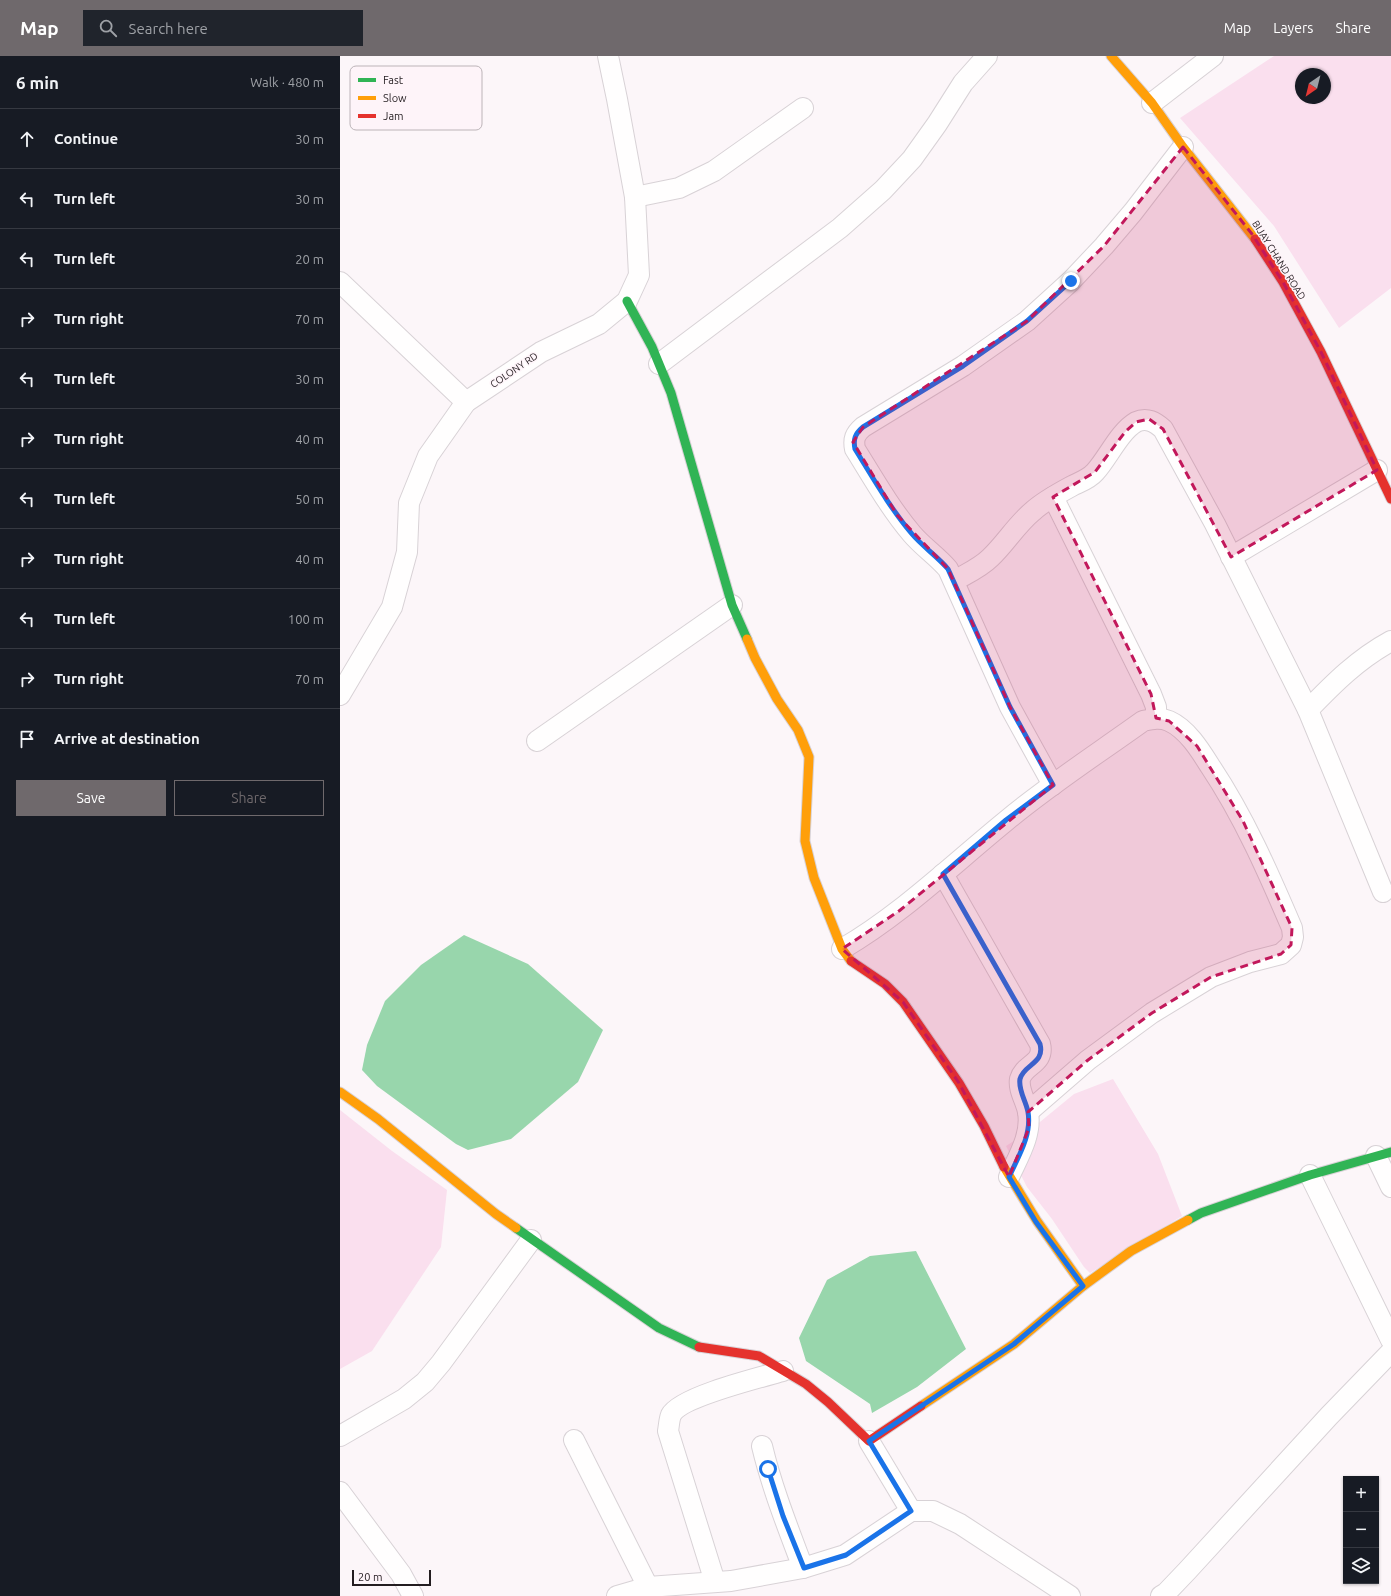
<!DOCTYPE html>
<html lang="en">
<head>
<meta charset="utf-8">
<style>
	:root { --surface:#171b24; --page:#20242c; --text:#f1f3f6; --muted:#9ea1a6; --line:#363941; --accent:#6f696c }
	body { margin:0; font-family:Ubuntu,sans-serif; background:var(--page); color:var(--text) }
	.controls { position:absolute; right:12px; bottom:12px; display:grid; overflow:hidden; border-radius:0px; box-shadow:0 1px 3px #0004 }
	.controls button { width:36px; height:36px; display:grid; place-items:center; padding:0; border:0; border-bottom:1px solid var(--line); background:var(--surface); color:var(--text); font:20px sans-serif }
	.compass { position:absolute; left:955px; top:12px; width:36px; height:36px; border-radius:50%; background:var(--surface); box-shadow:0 1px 3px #0004; rotate:215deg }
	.scale { position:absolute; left:12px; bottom:10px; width:79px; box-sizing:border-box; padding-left:4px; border:2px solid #231d20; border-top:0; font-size:11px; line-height:14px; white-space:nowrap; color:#231d20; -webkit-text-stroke:3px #fef4f9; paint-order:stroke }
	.stop { position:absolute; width:12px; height:12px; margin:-9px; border:3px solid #1a73e8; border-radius:50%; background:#fff }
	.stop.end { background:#1a73e8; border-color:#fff; box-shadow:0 1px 4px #0008 }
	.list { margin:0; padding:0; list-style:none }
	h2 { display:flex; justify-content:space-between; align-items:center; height:52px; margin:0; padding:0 16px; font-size:17px }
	h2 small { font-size:13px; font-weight:400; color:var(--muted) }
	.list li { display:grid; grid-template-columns:26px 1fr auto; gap:12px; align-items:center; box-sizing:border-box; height:60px; padding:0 16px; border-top:1px solid var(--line) }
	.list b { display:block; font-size:15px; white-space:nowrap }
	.list em { font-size:13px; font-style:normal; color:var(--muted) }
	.actions { display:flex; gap:8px; padding:12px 16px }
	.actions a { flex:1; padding:9px 0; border:1px solid var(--accent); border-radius:0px; text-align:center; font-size:14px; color:var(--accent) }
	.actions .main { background:var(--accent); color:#fff }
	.icon { flex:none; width:22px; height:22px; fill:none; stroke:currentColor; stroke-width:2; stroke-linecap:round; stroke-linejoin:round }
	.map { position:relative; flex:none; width:1051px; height:1540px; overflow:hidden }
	header { display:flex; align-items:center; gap:24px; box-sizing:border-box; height:56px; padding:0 20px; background:var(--accent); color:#fff }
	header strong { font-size:19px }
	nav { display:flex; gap:22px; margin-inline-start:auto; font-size:14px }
	.search { width:280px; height:36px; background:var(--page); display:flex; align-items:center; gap:10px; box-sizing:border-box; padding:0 14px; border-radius:0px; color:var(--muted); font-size:15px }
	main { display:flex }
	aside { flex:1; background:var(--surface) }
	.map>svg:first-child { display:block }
	.green { fill:#fadfee; fill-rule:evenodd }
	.water { fill:#98d6ac }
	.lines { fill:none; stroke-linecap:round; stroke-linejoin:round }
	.street-casing { stroke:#d8d2d6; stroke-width:22 }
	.fast-casing { stroke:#d8d2d6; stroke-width:11 }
	.slow-casing { stroke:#d8d2d6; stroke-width:11 }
	.jam-casing { stroke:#d8d2d6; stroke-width:11 }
	.street { stroke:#fffefe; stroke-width:20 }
	.fast { stroke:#30b455; stroke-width:9 }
	.slow { stroke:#ff9f0a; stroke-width:9 }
	.jam { stroke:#e5322d; stroke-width:9 }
	.route { stroke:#1a73e8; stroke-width:5 }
	.marked { fill:#c2185b; fill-opacity:0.2; stroke:#c2185b; stroke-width:3; stroke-dasharray:8 5; stroke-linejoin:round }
	.labels { text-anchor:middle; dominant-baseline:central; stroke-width:3; stroke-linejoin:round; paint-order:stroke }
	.street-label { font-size:10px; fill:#231d20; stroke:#fef4f9 }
	.key { fill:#fef4f9; stroke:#bcb4b8; stroke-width:1 }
	.key-label { font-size:11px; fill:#231d20 }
</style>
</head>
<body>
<header>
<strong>Map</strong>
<div class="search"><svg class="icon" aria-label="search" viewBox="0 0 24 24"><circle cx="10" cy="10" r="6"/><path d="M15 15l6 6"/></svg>Search here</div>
<nav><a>Map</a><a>Layers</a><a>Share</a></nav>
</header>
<main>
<aside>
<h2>6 min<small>Walk · 480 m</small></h2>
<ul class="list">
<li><svg class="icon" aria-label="ahead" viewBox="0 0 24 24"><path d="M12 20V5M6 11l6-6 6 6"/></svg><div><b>Continue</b></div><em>30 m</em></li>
<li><svg class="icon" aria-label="left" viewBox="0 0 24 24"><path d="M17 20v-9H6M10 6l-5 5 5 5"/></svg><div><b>Turn left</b></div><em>30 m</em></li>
<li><svg class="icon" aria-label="left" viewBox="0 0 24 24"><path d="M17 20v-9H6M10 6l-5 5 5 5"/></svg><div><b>Turn left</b></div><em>20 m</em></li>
<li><svg class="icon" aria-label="right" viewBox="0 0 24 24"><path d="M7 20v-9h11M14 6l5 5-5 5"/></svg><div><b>Turn right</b></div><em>70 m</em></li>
<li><svg class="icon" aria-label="left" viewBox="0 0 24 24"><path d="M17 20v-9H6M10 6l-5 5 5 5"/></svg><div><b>Turn left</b></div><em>30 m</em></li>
<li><svg class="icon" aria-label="right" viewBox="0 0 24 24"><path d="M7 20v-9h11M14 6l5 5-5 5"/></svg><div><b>Turn right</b></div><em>40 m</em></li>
<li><svg class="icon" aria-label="left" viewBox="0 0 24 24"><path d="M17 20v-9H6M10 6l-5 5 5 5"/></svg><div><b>Turn left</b></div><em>50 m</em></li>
<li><svg class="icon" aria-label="right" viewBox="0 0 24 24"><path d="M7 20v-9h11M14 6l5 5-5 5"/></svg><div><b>Turn right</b></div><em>40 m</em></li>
<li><svg class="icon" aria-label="left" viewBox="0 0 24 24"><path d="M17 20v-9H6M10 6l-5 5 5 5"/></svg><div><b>Turn left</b></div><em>100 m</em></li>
<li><svg class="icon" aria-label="right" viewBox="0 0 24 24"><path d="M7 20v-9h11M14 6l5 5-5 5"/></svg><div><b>Turn right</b></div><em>70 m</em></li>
<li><svg class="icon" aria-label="arrive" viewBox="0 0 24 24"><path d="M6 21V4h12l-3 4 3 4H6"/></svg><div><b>Arrive at destination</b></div></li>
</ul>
<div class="actions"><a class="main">Save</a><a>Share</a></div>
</aside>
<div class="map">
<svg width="1051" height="1540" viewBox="0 0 1051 1540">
	<rect width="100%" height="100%" fill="#fcf6f9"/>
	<!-- green -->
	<g class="green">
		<path d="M934,0H1051V232L999,272L934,170L840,62ZM961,18H985V42H961Z"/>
		<path d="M773,1023L818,1098L842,1160L750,1217L744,1211L712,1163L687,1131L666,1090L689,1075L734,1038Z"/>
		<path d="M0,1054L52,1095L107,1134L101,1191L32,1295L0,1313Z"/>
	</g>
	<!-- water -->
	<g class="water">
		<path d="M124,879L188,908L263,974L238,1026L171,1083L128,1094L116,1088L37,1030L22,1014L27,989L45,945L81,909Z"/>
		<path d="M576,1195L626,1293L577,1331L532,1357L530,1348L466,1305L459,1282L487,1224L530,1200Z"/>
	</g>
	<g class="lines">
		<!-- street casing -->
		<g class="street-casing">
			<g id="street">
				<path d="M812,47L873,0"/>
				<path d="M295,141L339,132L374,115L463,52"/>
				<path d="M0,226L126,346"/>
				<path d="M319,308L500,172L543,134L572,103L597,68L623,27L647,0"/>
				<path d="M713,441L811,638L816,651V662"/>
				<path d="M891,501L1037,414"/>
				<path d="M614,525C626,518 640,512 650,502C666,487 676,469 693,455C704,445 719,437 732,430C740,426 749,423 755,416C768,402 779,376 796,366C807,361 815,366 823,373L875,468L968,654L1043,836"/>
				<path d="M0,639L52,551L67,496L69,447L88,400L126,346L201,296L259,268L287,245L299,219L295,141L277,43L268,0"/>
				<path d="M968,654C994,627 1018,603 1051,585"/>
				<path d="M197,685L392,549"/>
				<path d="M713,729L670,651L608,513C597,500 583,491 572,478C550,452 533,422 515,393C513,383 515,378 523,371L623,310L687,265L731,225L764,190L793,156L843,91"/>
				<path d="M603,818L700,988C705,1008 684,1008 680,1023C678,1034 686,1045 688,1056C692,1079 678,1101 669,1121"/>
				<path d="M502,893C562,858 612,809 666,765C709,729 757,698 803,665C812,663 820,661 829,665C847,673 860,694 870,710C904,761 928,816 952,872L953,881L951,889L941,898L910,906L871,921L812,957L748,1004L688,1056"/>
				<path d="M1036,1100L1051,1131"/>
				<path d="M970,1119L1051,1284"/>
				<path d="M0,1380L64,1343L85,1326L101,1307L191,1184"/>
				<path d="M234,1384L308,1531"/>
				<path d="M529,1385L571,1455"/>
				<path d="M422,1390C432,1432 448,1472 463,1512"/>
				<path d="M0,1436L61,1518L73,1540"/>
				<path d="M375,1526L328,1375C329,1370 329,1364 331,1359C340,1341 422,1321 443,1315"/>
				<path d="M277,1540L308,1531L391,1525L463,1512L505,1499L571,1455H593L620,1468L730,1540"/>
				<path d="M821,1540L826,1537L847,1515L989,1360L1051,1296"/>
			</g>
		</g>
		<!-- fast casing -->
		<g class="fast-casing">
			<g id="fast">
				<path d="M287,245L312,291L331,337L392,549L407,583"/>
				<path d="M848,1164L861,1157L970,1119L1051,1096"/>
				<path d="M176,1172L319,1272L359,1291"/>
			</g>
		</g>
		<!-- slow casing -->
		<g class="slow-casing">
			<g id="slow">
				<path d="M771,0L812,47L843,91L915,183"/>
				<path d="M407,583L415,602L437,643L458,674L469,701L465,785L474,822L502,893L511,905"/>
				<path d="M0,1036L38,1063L156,1158L176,1172"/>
				<path d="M664,1111L697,1165L743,1230"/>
				<path d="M581,1350L674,1288L743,1230L791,1195L848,1164"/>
			</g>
		</g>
		<!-- jam casing -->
		<g class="jam-casing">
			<g id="jam">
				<path d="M915,183L943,226L981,296L1051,443"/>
				<path d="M511,905L545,928L563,946L619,1027L644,1070L664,1111"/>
				<path d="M359,1291L419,1300L466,1328L488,1346L529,1385L581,1350"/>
			</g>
		</g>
		<!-- street -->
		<use href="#street" class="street"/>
		<!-- fast -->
		<use href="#fast" class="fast"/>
		<!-- slow -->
		<use href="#slow" class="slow"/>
		<!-- jam -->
		<use href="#jam" class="jam"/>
	</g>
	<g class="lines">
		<!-- route -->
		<path class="route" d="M428,1413L443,1460L464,1512L506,1499L571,1455L529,1385L674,1288L743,1230L696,1166L669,1121C678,1101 692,1079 688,1056C686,1045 678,1034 680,1023C684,1008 705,1008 700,988L603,818L666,764L713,729L670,651L608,513C597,500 583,491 572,478C550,452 533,422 515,393C513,383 515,378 523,371L623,310L687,265L731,225"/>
	</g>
	<!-- marked area -->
	<path class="marked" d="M843,91L912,178L943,226L981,296L1037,414L891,501L823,373L809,363L796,366L785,376L755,416L713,441L811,638L816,662L829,665L857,690L903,765L952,872L951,889L941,898L871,921L812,957L748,1004L688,1056L689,1072L669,1121L619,1027L563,946L502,893L559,855L713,729L670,651L608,513L557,459L513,386L523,371L687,265L764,190Z"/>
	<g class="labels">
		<!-- street labels -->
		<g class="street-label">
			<text transform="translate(939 204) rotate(58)">BIJAY CHAND ROAD</text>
			<text transform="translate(174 314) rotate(-34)">COLONY RD</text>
		</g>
	</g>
	<!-- legend -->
	<rect x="10" y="10" width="132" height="64" rx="6" class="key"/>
	<rect x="18" y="22" width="18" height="4" fill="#30b455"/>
	<rect x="18" y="40" width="18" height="4" fill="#ff9f0a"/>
	<rect x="18" y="58" width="18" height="4" fill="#e5322d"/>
	<g class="key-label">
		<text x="43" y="28">Fast</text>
		<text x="43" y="46">Slow</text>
		<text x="43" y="64">Jam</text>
	</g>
</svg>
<div class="controls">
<button>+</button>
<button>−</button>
<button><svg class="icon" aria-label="layers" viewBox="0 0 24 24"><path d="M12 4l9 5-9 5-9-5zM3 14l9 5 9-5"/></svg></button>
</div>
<svg class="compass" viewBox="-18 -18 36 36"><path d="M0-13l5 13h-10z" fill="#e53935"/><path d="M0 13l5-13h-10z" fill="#9ea1a6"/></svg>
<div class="scale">20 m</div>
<div class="stop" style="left:428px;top:1413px"></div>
<div class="stop end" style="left:731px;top:225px"></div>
</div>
</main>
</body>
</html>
